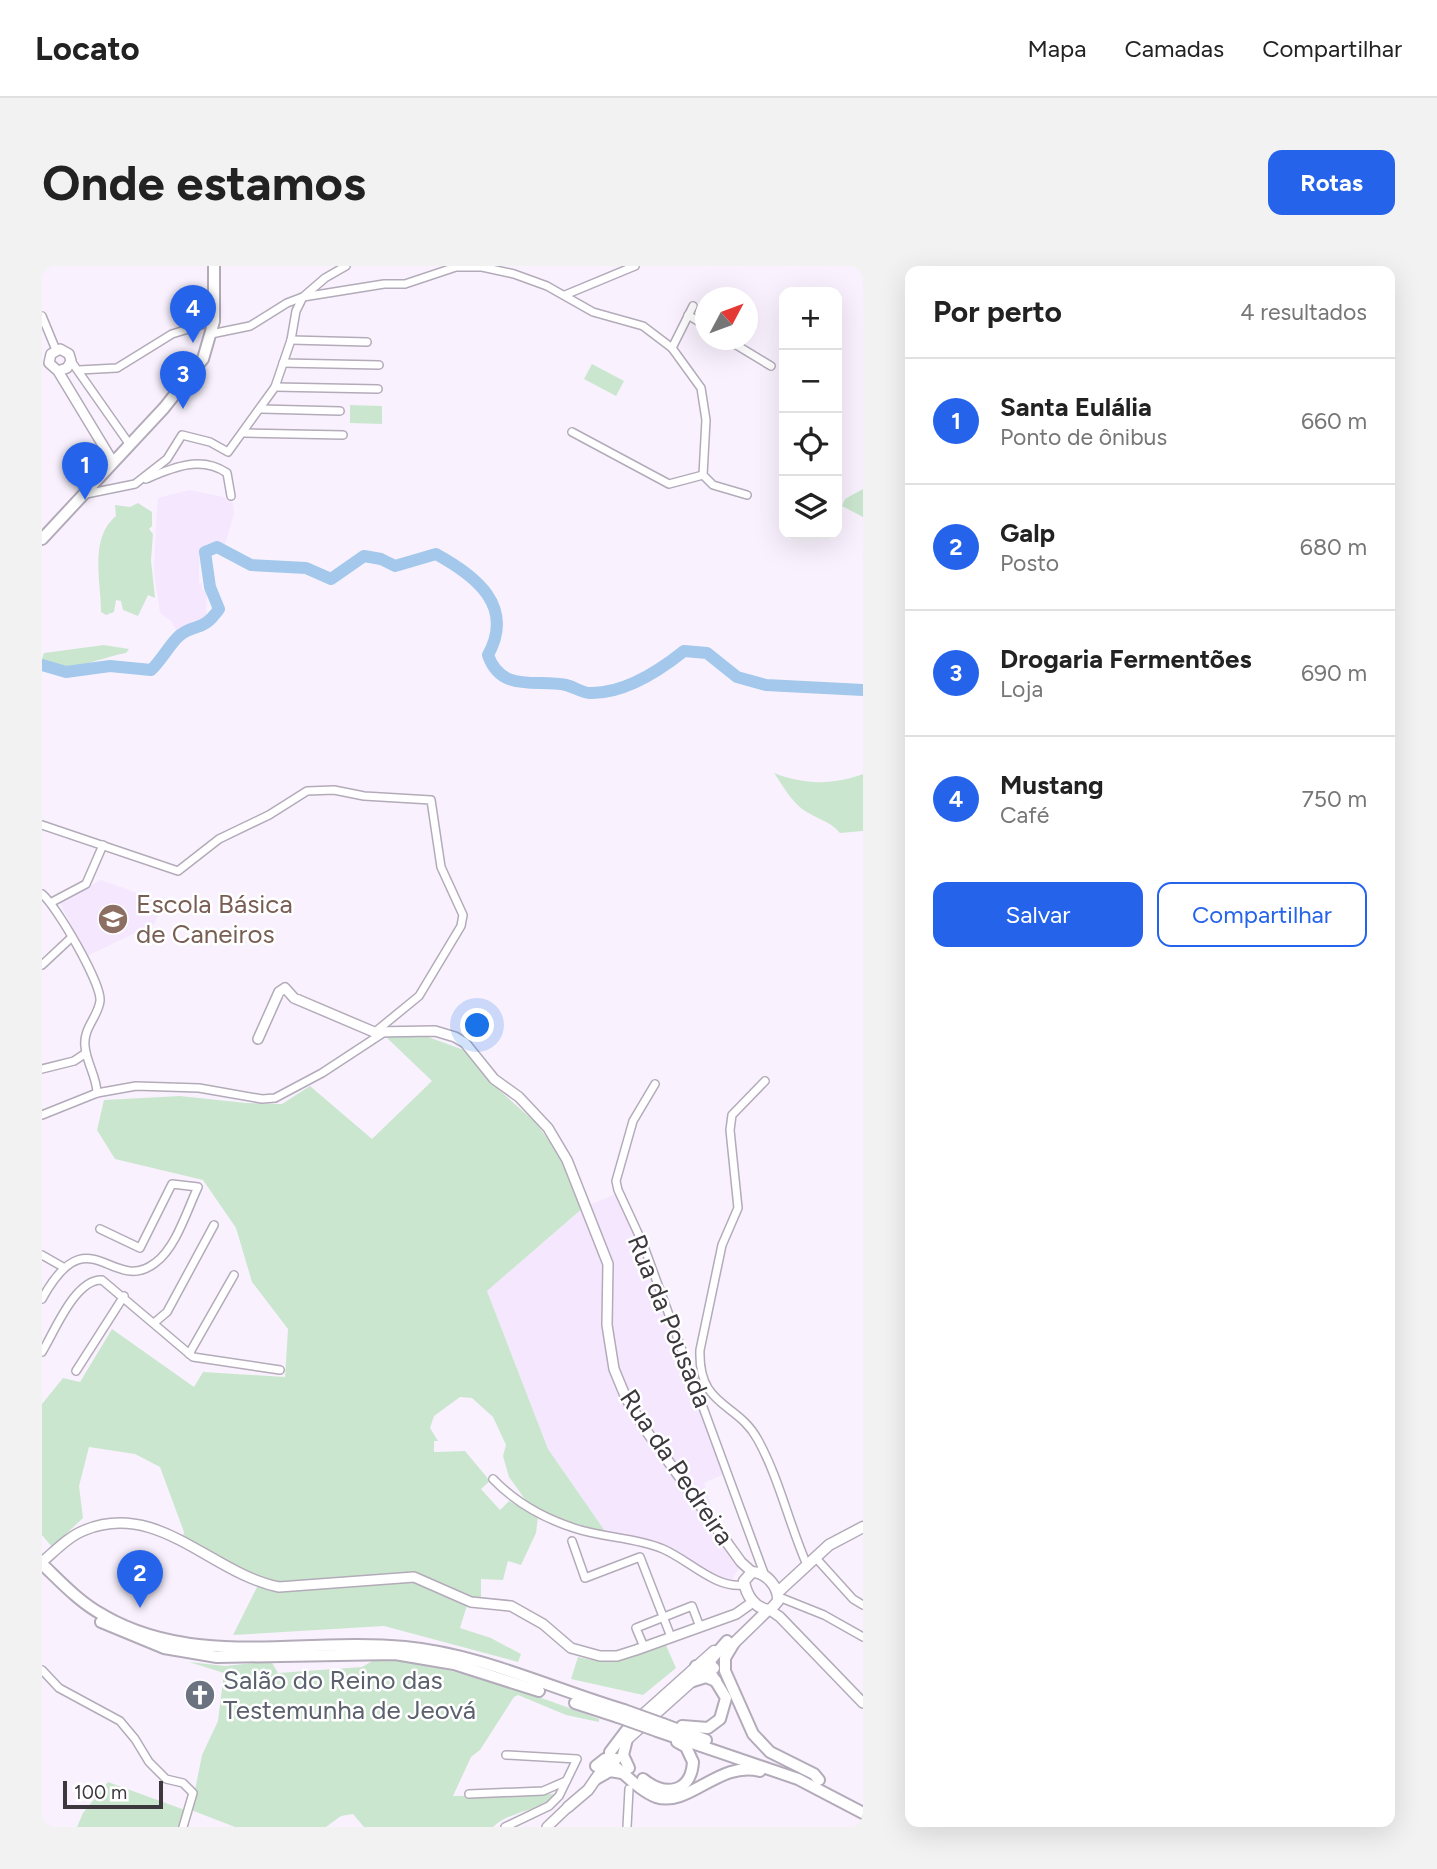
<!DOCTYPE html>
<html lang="pt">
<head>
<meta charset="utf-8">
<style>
	:root { --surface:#fff; --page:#f2f2f2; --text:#222; --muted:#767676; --line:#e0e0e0; --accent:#2563eb }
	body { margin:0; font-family:Figtree,sans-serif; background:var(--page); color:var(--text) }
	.controls { position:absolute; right:21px; top:21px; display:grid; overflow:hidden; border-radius:14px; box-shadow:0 7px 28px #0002 }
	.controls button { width:63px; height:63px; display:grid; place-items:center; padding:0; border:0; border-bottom:2px solid var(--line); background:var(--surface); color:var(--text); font:35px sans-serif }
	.compass { position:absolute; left:653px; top:21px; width:63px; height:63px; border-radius:50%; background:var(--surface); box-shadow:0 7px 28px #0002; rotate:49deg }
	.scale { position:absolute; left:21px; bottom:18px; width:100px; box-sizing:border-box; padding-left:7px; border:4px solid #3c383e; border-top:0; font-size:19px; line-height:24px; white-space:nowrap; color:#3c383e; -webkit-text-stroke:5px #fff; paint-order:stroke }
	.you { position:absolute; left:436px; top:760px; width:24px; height:24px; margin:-18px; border:5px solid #fff; border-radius:50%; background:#1a73e8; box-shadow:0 0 0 10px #1a73e833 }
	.badge { display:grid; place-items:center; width:46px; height:46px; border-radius:50%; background:var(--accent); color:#fff; font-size:23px; font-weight:700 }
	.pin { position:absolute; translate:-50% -58px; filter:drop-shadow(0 2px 4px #0008) }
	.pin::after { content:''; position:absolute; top:37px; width:24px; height:21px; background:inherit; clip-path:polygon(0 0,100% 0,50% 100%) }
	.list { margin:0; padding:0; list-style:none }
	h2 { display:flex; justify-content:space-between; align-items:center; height:91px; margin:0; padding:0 28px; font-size:30px }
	h2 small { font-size:23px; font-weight:400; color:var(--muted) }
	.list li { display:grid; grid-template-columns:46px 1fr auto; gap:21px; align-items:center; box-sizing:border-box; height:126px; padding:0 28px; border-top:2px solid var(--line) }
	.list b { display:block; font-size:26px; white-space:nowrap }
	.list p { margin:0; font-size:23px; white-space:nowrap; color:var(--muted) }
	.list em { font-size:23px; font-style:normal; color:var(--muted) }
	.actions { display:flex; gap:14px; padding:21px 28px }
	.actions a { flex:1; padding:16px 0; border:2px solid var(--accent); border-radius:14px; text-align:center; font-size:24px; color:var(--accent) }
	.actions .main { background:var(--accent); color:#fff }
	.icon { flex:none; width:38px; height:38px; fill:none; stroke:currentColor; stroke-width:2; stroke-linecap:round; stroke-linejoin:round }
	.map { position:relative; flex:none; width:821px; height:1561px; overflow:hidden; border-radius:14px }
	header { display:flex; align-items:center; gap:42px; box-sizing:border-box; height:98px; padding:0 35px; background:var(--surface); border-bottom:2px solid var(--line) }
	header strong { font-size:33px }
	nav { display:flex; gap:38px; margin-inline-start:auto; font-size:24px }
	.intro { display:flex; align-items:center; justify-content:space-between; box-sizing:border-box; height:168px; padding:0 42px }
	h1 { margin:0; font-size:49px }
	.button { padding:18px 32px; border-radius:14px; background:var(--accent); color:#fff; font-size:24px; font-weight:700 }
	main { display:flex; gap:42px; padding:0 42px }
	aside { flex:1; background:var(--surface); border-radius:14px; box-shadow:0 7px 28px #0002 }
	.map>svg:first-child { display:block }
	.built { fill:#f4e7fe }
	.green { fill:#cbe6cf }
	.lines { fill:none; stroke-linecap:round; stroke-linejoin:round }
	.river { stroke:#a3c8eb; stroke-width:12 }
	.minor-casing { stroke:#b3abb9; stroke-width:10 }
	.tertiary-casing { stroke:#b3abb9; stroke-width:12 }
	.secondary-casing { stroke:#b3abb9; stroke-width:13 }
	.primary-casing { stroke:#b3abb9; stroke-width:14 }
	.trunk-casing { stroke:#b3abb9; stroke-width:14 }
	.minor { stroke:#fff; stroke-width:7 }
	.tertiary { stroke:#fff; stroke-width:9 }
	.secondary { stroke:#fff; stroke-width:10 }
	.primary { stroke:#fff; stroke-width:10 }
	.trunk { stroke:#fff; stroke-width:10 }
	.trunk-bridge-casing { stroke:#b3abb9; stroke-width:14; stroke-linecap:butt }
	.trunk-bridge { stroke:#fff; stroke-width:10 }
	.labels { text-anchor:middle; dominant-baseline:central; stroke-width:5; stroke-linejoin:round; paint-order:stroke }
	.education-label { font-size:26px; fill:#785e54; stroke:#fff; text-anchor:start }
	.street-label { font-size:26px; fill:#3c383e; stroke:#fff }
	.worship-label { font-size:26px; fill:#5b616d; stroke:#fff; text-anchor:start }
</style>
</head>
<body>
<header>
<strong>Locato</strong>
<nav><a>Mapa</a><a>Camadas</a><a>Compartilhar</a></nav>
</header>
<div class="intro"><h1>Onde estamos</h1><a class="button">Rotas</a></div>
<main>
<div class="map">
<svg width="821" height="1561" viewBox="0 0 821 1561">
	<rect width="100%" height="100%" fill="#f9f2fe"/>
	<!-- built -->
	<g class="built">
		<path d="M147,224L182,231L191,237L192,248L183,278H165L157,288V317H160V324H165L164,355L136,367L129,355L118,347L112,305L114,258L116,232Z"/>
		<path d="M59,614L117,635L116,650L112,658L45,690L18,637Z"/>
		<path d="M577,927L687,1206L662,1217L679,1268L700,1298L686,1319L636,1290L565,1268L506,1183L445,1025L544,940Z"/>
	</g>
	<!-- green -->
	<g class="green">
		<path d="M550,98L582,115L574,130L542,113Z"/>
		<path d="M308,139L340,140V158L308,157Z"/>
		<path d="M821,223V251L800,240L803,233Z"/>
		<path d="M96,237L110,246V260L107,263L111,268L109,294L113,332L106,329L96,350L81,344L79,335L74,334L72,346L64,349L59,346C59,316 47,272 74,250L73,239L88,241Z"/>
		<path d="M62,379L87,383L84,387C55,392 26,410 0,393L2,387Z"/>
		<path d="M732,507C762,519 791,519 821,508V565L798,567C789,555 772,552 760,543C748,533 741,520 732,507Z"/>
		<path d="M344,771H386L422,784L457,824L494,857L515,886L541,942L445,1025L506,1183L565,1268L490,1243L467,1211L461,1190L464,1179L451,1151L430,1132L418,1131L392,1150L388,1162L396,1175H392V1186L423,1185L448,1215L439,1223L458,1244L467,1235L496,1251L494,1267L479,1299L466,1295L461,1314L439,1313V1335L426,1336L418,1362L449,1372L479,1388L476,1396L342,1360L191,1369L217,1317L140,1274L142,1266L118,1201L93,1188L47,1181L37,1220L41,1252L10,1281L0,1269V1138L21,1112L38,1116L70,1063L152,1121L161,1106L243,1111L246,1063L210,1016L194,962L161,914L73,893L55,864L62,834L138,830L204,837L240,838L268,820L330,873L390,815Z"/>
		<path d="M623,1377L634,1402L601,1429L529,1413L536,1391C569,1400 594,1391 623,1377Z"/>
		<path d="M339,1390C415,1403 485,1425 557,1453V1456L524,1449L476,1429L472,1431L438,1484L429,1491L411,1530L516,1528C497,1546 469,1544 451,1561H322L311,1548L299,1550L284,1561H193L149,1544L160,1489L176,1455L182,1407L147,1396L183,1400L229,1395L236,1407L320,1401Z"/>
		<path d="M66,1516L143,1544L138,1561H35L41,1547Z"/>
	</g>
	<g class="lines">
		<!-- river -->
		<path class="river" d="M0,399L24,406L68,400L109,404C120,394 127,379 137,370C153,357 160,367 177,343L168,321L163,286L175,281L209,299L264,302L289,313L322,290L339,293L353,300L394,288C434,310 473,340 446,389C459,427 494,413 524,419C533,421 541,428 550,427C583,427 617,405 642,385L665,387L695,411L724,419L821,424"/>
		<!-- minor casing -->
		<g class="minor-casing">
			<g id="minor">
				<path d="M523,29L593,0"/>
				<path d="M646,49L664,60"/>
				<path d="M0,50L14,84"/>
				<path d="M169,68L208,60L245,37L261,31L342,18H363L414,1H440L472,8L505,20L551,46L601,60L630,82L659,122L664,154L661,209L671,219L705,229"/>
				<path d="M249,74L325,76"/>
				<path d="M686,74L729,100"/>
				<path d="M630,82L651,40"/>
				<path d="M29,95L88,179"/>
				<path d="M241,97L337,99"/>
				<path d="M37,104L75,102L130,68L172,55"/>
				<path d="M233,121L336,123"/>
				<path d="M219,143L298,145"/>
				<path d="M530,166L627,218L661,209"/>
				<path d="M203,167L301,169"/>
				<path d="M104,213C130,202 158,189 185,207L189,230"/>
				<path d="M44,228L93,218L125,193L140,169L168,176L186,186L233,121L249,74L254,45L261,31L283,12L304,0"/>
				<path d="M0,559L136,605L177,573L227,549L265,525L292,524L322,530L389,534L399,601L421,649L419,660L377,730L333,766"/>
				<path d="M0,628C14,639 60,718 58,735C56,751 41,762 43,780C44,796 55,811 55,827"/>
				<path d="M10,636L44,618L61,579"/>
				<path d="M0,699L30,671"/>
				<path d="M0,803L32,795L44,787"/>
				<path d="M723,815L690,849L688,864L696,942L680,979L658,1084C656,1142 695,1135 716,1174C737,1212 747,1258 765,1299"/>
				<path d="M613,818L591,855L574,915L576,924L601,978L723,1310"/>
				<path d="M0,849L55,827L94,820L157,822L220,833L233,832L280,807L341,767"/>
				<path d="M0,989L21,1001"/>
				<path d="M0,1033C47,947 70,1030 113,997C134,982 145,944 156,921L130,918L98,982L58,963"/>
				<path d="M112,1057L125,1046L172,959"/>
				<path d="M0,1086C13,1065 33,1013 60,1014L151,1091L238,1104"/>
				<path d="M147,1088L192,1009"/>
				<path d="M34,1105L82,1030"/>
				<path d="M451,1213C474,1237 501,1252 532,1262C561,1272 593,1271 621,1283C647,1294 673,1323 702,1319"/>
				<path d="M530,1275L543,1312L598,1291L629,1371"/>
				<path d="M773,1291L811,1333L821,1339"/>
				<path d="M737,1331L782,1349L821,1371"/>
				<path d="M602,1381L594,1362L650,1340L658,1361"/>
				<path d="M0,1404L17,1422L78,1455L93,1473L107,1496L124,1513L141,1517L151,1527L141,1561"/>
				<path d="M427,1528L501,1525L524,1515"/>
				<path d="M463,1561L507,1540L517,1530L535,1493L464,1489"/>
				<path d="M585,1561L587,1523"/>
			</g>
		</g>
		<!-- tertiary casing -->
		<g class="tertiary-casing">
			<g id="tertiary">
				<path d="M16,105L25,102L29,95L27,88L18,83L9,88L7,97L16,105L71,196"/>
				<path d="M216,773L237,726L243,722L252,732L332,766L393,765L413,771L423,777L452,813L477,831L506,862L525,894L566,998L565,1059L572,1103L584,1132L603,1163L699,1296L710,1306"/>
				<path d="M0,1296C13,1285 27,1270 43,1264C116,1234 170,1308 237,1321L372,1311L429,1336L469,1340L501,1358L529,1382L558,1390H575L594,1384L694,1348L711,1336"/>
				<path d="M728,1344L738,1351L821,1437"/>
				<path d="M505,1561L526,1541"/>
			</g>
		</g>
		<!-- secondary casing -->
		<g class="secondary-casing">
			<g id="secondary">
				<path d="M710,1306C724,1306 737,1321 736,1335L728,1344C713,1343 704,1329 702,1315Z"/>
				<path d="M736,1326L787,1279L821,1261"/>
				<path d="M688,1381L725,1345"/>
				<path d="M595,1454L672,1385"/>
				<path d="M581,1477L669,1398"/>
				<path d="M526,1541L546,1524L569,1491"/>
			</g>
		</g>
		<!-- primary casing -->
		<g class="primary-casing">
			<path id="primary" d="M0,273L122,142L161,93L172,55V0"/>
		</g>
		<!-- trunk casing -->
		<g class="trunk-casing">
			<g id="trunk">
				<path d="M0,1298C19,1316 37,1336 61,1349C154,1403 262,1371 363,1381C438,1388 511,1423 582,1444"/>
				<path d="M59,1356L122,1382L175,1391L353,1388L412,1398L497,1425"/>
				<path d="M692,1377L683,1392V1405L711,1468L728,1486L772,1508L777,1514"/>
				<path d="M654,1400L672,1402"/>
				<path d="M648,1416L664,1411L674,1415"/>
				<path d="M533,1437L576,1451"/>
				<path d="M621,1458L664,1474"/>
				<path d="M640,1460L666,1462L678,1453L684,1432L668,1406L666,1397L685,1375"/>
				<path d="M615,1465L756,1513L821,1547"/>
				<path d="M585,1473L581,1489L587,1502"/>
				<path d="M568,1492L570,1498C583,1508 598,1525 614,1531C647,1542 677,1494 718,1505"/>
				<path d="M568,1492V1486L587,1461"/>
				<path d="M554,1500L563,1493H574"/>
				<path d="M554,1513L568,1505L580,1507"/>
				<path d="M601,1513C623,1531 649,1527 651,1496L644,1481L635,1476"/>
			</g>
		</g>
		<!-- minor -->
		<use href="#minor" class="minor"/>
		<!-- tertiary -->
		<use href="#tertiary" class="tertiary"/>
		<!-- secondary -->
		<use href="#secondary" class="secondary"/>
		<!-- primary -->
		<use href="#primary" class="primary"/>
		<!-- trunk -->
		<use href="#trunk" class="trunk"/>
		<!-- trunk-bridge casing -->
		<g class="trunk-bridge-casing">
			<g id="trunk-bridge">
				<path d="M582,1444L621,1458"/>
				<path d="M576,1451L615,1465"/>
			</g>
		</g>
		<!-- trunk-bridge -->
		<use href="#trunk-bridge" class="trunk-bridge"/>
	</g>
	<!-- icons -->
	<defs>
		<g id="school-disc" transform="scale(1.575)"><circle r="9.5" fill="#8d6e63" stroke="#fff"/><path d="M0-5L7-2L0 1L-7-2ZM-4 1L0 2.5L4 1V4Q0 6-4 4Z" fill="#fff"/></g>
		<g id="church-disc" transform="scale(1.575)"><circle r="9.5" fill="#6b7280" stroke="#fff"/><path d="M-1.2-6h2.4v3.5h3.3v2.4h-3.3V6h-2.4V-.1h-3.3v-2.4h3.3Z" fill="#fff"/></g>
	</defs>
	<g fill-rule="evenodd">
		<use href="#school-disc" x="71" y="653"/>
		<use href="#church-disc" x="158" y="1429"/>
	</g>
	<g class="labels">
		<!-- education labels -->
		<g class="education-label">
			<text x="94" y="638">Escola Básica<tspan x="94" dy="30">de Caneiros</tspan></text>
		</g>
		<!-- street labels -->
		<g class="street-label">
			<text transform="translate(628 1055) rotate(68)">Rua da Pousada</text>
			<text transform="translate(635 1201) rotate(56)">Rua da Pedreira</text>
		</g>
		<!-- worship labels -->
		<g class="worship-label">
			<text x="181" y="1414">Salão do Reino das<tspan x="181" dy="30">Testemunha de Jeová</tspan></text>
		</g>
	</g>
</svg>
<div class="controls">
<button>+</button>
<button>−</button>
<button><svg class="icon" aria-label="locate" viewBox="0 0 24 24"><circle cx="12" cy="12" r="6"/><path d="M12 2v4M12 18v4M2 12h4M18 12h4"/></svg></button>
<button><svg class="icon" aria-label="layers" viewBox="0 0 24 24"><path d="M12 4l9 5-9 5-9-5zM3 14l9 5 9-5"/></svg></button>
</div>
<svg class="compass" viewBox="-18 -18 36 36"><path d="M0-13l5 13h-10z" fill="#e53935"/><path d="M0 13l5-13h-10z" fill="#767676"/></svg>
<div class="scale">100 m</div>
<div class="you"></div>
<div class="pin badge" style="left:43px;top:234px">1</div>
<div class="pin badge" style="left:98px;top:1342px">2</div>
<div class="pin badge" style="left:141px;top:143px">3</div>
<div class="pin badge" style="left:151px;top:77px">4</div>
</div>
<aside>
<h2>Por perto<small>4 resultados</small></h2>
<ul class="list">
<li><span class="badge">1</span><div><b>Santa Eulália</b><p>Ponto de ônibus</p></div><em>660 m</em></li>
<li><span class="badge">2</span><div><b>Galp</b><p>Posto</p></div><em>680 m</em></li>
<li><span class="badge">3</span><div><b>Drogaria Fermentões</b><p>Loja</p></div><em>690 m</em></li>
<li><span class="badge">4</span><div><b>Mustang</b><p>Café</p></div><em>750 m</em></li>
</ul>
<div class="actions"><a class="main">Salvar</a><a>Compartilhar</a></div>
</aside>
</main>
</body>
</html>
